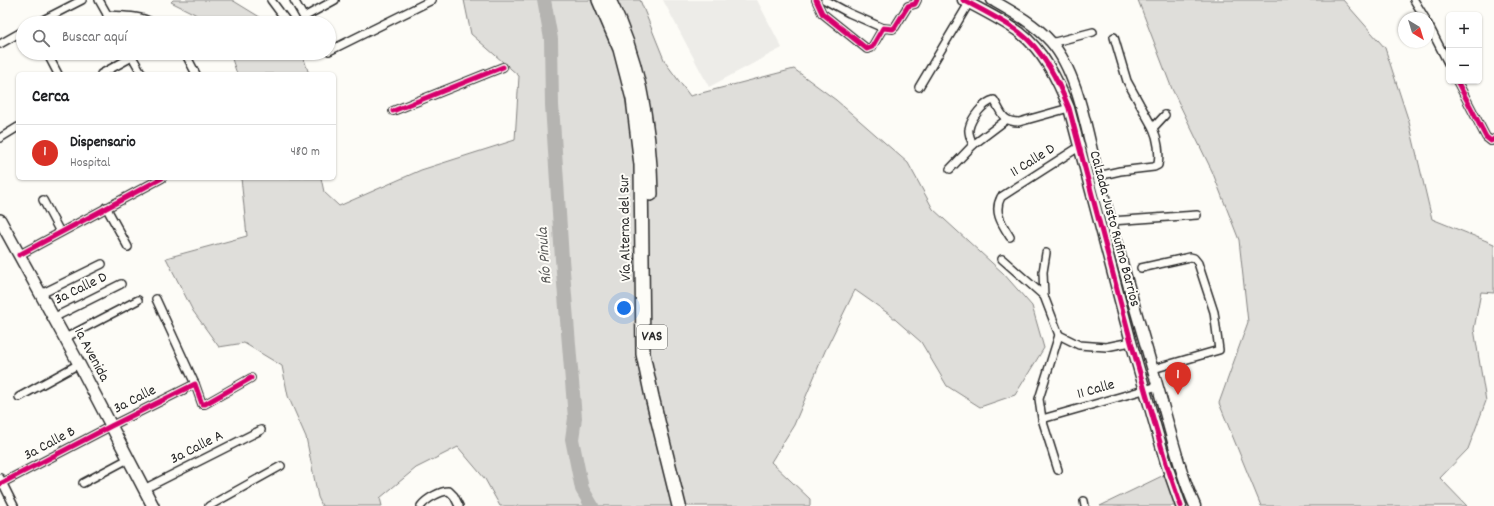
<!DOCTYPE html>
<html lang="es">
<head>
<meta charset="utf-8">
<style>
	:root { --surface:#fff; --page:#f2f2f2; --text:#202124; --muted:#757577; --line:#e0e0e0; --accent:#d93025 }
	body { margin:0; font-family:Dekko,sans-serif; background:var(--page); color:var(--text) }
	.controls { position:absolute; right:12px; top:12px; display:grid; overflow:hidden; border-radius:6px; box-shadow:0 1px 3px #0004 }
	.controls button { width:36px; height:36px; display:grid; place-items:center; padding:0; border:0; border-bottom:1px solid var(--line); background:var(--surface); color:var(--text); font:20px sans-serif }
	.compass { position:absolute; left:1398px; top:12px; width:36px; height:36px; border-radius:50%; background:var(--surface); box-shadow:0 1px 3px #0004; rotate:142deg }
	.you { position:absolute; left:624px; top:308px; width:14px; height:14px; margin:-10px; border:3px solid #fff; border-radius:50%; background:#1a73e8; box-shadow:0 0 0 6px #1a73e833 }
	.badge { display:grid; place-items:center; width:26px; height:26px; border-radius:50%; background:var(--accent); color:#fff; font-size:13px; font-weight:700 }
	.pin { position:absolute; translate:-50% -33px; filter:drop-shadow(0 1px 2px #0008) }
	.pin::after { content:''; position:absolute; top:21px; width:14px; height:12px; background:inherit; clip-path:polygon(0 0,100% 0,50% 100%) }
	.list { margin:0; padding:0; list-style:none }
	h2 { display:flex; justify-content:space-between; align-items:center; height:52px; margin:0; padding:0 16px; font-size:17px }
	h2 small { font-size:13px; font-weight:400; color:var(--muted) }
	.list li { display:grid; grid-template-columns:26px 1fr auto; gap:12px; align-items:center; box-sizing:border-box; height:56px; padding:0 16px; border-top:1px solid var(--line) }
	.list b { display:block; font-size:15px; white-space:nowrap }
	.list p { margin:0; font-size:13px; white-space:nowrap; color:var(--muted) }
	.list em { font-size:13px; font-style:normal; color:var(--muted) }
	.icon { flex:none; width:22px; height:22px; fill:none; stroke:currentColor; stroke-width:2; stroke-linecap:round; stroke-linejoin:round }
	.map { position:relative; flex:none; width:1494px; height:506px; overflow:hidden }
	.search { position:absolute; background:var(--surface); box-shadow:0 1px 3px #0004; left:16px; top:16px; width:320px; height:44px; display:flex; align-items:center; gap:10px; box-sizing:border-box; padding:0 14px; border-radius:22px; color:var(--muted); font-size:15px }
	.panel { position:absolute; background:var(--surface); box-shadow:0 1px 3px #0004; left:16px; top:72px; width:320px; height:108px; border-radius:6px }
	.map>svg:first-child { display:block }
	.built { fill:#edece8 }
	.green { fill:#dfdeda; stroke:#858482 }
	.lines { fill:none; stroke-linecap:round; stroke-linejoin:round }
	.river { stroke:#b5b4b1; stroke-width:14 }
	.street-casing { stroke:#2b2b2b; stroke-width:10 }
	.secondary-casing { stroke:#2b2b2b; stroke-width:13 }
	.primary-casing { stroke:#2b2b2b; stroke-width:14 }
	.highway-casing { stroke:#2b2b2b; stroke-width:16 }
	.street { stroke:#fdfcf7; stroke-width:7 }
	.secondary { stroke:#fdfcf7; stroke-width:10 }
	.primary { stroke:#fdfcf7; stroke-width:11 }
	.highway { stroke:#fdfcf7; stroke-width:13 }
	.cycleway-casing { stroke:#fdfcf7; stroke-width:8 }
	.cycleway { stroke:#d6006c; stroke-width:5 }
	.labels { text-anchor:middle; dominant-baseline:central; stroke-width:4; stroke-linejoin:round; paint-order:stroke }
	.shield { fill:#fdfcf7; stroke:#6a6a68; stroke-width:1 }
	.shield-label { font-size:14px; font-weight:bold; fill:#2b2b2b }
	.street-label { font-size:15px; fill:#2b2b2b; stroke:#fdfcf7 }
	.water-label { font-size:16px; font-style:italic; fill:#5b5b5a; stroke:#fdfcf7 }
</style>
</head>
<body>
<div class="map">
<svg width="1494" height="506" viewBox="0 0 1494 506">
	<rect width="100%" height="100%" fill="#fdfcf7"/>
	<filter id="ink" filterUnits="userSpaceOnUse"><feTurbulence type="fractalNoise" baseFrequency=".025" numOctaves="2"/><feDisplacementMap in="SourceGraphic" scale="8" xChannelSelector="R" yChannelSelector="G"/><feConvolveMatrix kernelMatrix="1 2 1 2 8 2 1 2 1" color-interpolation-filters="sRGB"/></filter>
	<g filter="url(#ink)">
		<!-- built -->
		<path class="built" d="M663,0H757L782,48L709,87Z"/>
		<!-- green -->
		<g class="green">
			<path d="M173,0H232L263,19L267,23H206L195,14L171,2Z"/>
			<path d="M464,0H640L665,62L690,96L794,69L836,100L908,163L933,209L1003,273L1032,306L1044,348L1015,395L980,407L947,386L921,342L889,314L855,290L825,351L794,425L771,462L810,499V506H500L485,479L458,447L416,468L380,498L382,506H322L318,497L306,437L288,396L282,366L244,343L219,347L193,311L166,258L247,236L241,178H321L324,192L339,206L421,170L515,140L519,76L471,34Z"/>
			<path d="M1138,0H1343L1385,48L1409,122L1432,219L1494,244V293L1481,292L1474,329L1486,401L1468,449L1440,478L1467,506H1261L1219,403L1248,322L1239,240L1212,171L1172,89Z"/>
			<path d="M230,53H297L304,59L309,74H237Z"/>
			<path d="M1164,475L1177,506H1100Z"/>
		</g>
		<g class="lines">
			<!-- river -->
			<path class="river" d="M544,0L551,39L552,105L562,259L575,418L572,439L582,489L592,506"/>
			<!-- street casing -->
			<g class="street-casing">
				<g id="street">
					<path d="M99,0L112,23"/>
					<path d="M271,0L288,23"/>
					<path d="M294,0L307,23"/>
					<path d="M816,0L822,13L867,49L872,47L883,28L893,29L895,27L908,6L915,4L917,0"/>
					<path d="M825,0L849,13L883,28"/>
					<path d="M1414,0L1425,18"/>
					<path d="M107,15C123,16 139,15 153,23"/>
					<path d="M304,17L335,0"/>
					<path d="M37,23L82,0"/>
					<path d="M1428,24L1449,65"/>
					<path d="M1114,37L1127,81L1153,128"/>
					<path d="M1051,43L1093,32"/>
					<path d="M0,44L23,31"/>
					<path d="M329,51L432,0"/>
					<path d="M47,53L58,74"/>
					<path d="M130,53L142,74"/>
					<path d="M185,53L196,74"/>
					<path d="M101,74L132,57"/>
					<path d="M1457,81L1486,137L1491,141L1494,139"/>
					<path d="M919,87L969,3"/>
					<path d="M393,111L503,67"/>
					<path d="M0,138L18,127"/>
					<path d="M973,145C971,140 968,133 969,129C971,118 984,102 994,100C1002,113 1002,122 1019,122L1069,108"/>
					<path d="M950,169L973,145L1006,120"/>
					<path d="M1098,176L1120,171L1154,167L1158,165C1160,154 1158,139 1153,128L1165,115"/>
					<path d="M43,200L60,232"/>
					<path d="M106,207L128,247"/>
					<path d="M1111,221L1197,215"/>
					<path d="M1010,237C1002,224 993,212 1001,197L1079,147"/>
					<path d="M1046,253L1043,272L1044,296L1059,335L1039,399L1042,419L1058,470"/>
					<path d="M19,255L162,178"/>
					<path d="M1002,259L1044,296"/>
					<path d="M1141,268L1190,257L1194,258L1198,263L1214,312L1219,350L1153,369"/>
					<path d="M41,294L102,264"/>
					<path d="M156,299L195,384"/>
					<path d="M53,318L121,284"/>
					<path d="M1059,335L1079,345L1106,347L1131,342"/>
					<path d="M65,338L138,300"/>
					<path d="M19,397L79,364"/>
					<path d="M1042,419L1158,386"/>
					<path d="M0,478L14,506"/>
					<path d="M83,483L128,459"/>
					<path d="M0,484L111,426L195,384L202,404H205L251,378"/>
					<path d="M144,489L261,430"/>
					<path d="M1084,501L1085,506"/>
					<path d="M209,506L281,466"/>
					<path d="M421,506C426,499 440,491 449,491L454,496L459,506"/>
				</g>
			</g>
			<!-- secondary casing -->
			<g class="secondary-casing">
				<g id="secondary">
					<path d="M963,0C982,10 1002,20 1019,32C1044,51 1058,81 1069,108L1131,342L1166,463L1181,506"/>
					<path d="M992,0C1013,12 1035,24 1051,42C1079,74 1087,135 1098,175C1117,247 1138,319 1159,391C1170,429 1179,470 1195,506"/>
				</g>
			</g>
			<!-- primary casing -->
			<g class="primary-casing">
				<path id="primary" d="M0,220L79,364L153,506"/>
			</g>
			<!-- highway casing -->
			<g class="highway-casing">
				<g id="highway">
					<path d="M599,0L620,49L633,99L641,165L643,354L652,397L679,506"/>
					<path d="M609,0C639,60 650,128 651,194"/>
				</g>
			</g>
			<!-- street -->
			<use href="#street" class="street"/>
			<!-- secondary -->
			<use href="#secondary" class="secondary"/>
			<!-- primary -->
			<use href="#primary" class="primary"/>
			<!-- highway -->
			<use href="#highway" class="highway"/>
			<!-- cycleway casing -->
			<g class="cycleway-casing">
				<g id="cycleway">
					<path d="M816,0L822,13L867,49L872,47L883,28L893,29L895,27L908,6L915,4L917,0"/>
					<path d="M963,0C982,10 1002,20 1019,32C1044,51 1058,81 1069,108L1131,342L1166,463L1181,506"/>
					<path d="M1457,81L1486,137L1491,141L1494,139"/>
					<path d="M393,111L503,67"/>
					<path d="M19,255L162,178"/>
					<path d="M0,484L111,426L195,384L202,404H205L251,378"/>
				</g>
			</g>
			<!-- cycleway -->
			<use href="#cycleway" class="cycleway"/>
		</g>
	</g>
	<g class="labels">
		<!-- shield labels -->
		<rect class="shield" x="637" y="325" width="30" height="24" rx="3"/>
		<g class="shield-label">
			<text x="652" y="337">VAS</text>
		</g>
		<!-- street labels -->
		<g class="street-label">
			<text transform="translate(1033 161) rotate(-32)">11 Calle D</text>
			<text transform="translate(626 228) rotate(-91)">Vía Alterna del Sur</text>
			<text transform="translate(1114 229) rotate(75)">Calzada Justo Rufino Barrios</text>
			<text transform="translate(81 289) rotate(-26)">3a Calle D</text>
			<text transform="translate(91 355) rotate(62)">1a Avenida</text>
			<text transform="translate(1096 390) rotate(-16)">11 Calle</text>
			<text transform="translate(135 400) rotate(-27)">3a Calle</text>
			<text transform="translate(50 444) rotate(-28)">3a Calle B</text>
			<text transform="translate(197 448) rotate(-27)">3a Calle A</text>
		</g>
		<!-- water labels -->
		<g class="water-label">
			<text transform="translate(545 256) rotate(-94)">Río Pinula</text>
		</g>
	</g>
</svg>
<div class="controls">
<button>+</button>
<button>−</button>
</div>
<svg class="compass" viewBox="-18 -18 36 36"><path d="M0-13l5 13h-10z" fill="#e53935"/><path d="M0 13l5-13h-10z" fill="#757577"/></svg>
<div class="you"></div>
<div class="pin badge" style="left:1178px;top:395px">1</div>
<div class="search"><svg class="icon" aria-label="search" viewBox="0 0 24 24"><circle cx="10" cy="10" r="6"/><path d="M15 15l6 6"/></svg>Buscar aquí</div>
<section class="panel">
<h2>Cerca<small></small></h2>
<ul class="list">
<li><span class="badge">1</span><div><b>Dispensario</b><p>Hospital</p></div><em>480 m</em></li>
</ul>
</section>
</div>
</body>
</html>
